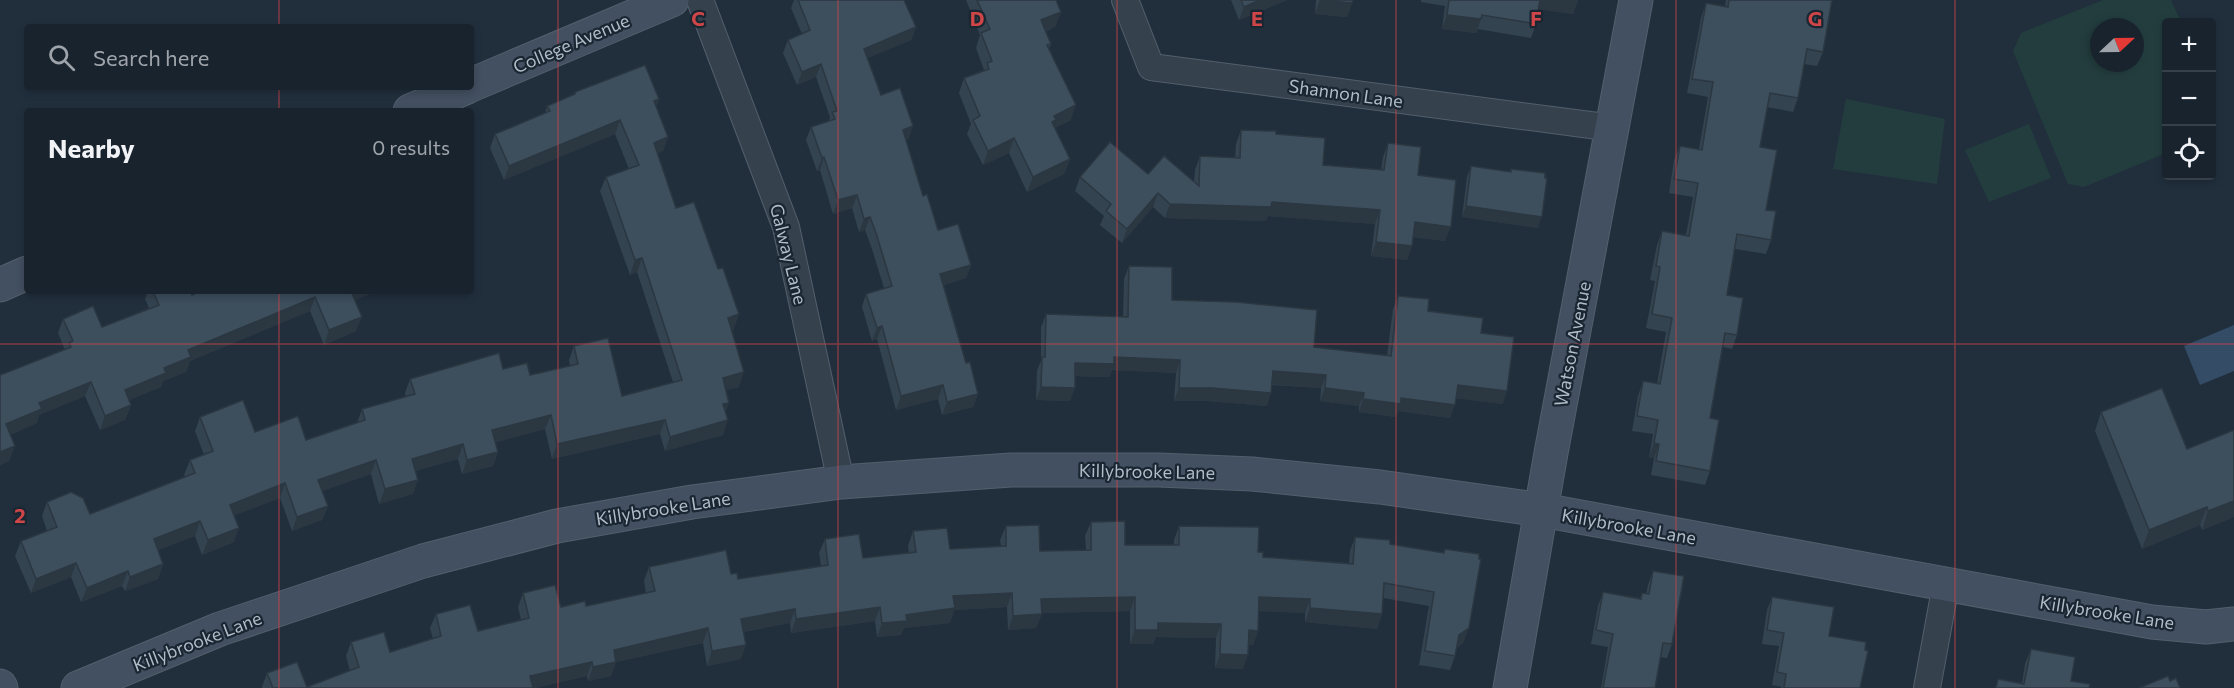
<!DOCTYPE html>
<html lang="en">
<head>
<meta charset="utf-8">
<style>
	:root { --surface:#19232e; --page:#262f3a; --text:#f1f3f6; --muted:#9fa4aa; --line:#37404a }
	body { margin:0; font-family:Commissioner,sans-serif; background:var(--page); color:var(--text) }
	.controls { position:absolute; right:18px; top:18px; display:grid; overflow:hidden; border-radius:6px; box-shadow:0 3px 9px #0003 }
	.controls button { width:54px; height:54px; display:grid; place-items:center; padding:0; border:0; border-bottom:2px solid var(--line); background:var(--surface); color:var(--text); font:30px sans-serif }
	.compass { position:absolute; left:2090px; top:18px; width:54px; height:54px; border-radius:50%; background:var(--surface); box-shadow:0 3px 9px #0003; rotate:68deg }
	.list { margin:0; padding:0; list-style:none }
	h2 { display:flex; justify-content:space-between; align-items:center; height:78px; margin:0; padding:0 24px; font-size:26px }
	h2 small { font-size:20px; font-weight:400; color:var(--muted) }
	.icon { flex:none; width:33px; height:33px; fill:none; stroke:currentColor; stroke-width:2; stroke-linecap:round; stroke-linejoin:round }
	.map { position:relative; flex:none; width:2234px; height:688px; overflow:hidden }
	.search { position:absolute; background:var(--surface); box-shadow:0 3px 9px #0003; left:24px; top:24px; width:450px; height:66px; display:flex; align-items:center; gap:15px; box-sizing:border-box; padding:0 21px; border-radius:6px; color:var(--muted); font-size:22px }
	.panel { position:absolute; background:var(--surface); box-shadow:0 3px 9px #0003; left:24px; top:108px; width:450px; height:186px; border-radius:6px }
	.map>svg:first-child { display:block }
	.green { fill:#233d3e; fill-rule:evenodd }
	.water { fill:#344c66 }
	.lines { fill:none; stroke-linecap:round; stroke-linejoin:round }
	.street-casing { stroke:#535f6b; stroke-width:28 }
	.secondary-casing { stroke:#535f6b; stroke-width:35 }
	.street { stroke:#35414d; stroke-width:26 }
	.secondary { stroke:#435061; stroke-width:33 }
	.wall { fill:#344350 }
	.shaded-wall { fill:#2b3741 }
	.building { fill:#3d4e5d; stroke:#2b3741; stroke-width:1.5 }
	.grid { fill:none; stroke:#cf4648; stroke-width:1.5; stroke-opacity:0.55 }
	.labels { text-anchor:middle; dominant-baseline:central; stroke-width:4.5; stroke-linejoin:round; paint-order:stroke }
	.street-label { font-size:18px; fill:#b1bcc9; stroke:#1a2632 }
	.grid-label { font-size:20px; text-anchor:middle; font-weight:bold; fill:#cf4648; stroke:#1a2632; stroke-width:4.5; stroke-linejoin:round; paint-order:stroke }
</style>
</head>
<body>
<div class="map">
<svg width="2234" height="688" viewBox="0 0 2234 688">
	<rect width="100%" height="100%" fill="#212f3d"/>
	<!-- green -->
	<g class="green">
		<path d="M2103,0H2171L2181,22H2166V153L2084,187L2068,184L2013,51L2021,33ZM2099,27H2135V63H2099Z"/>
		<path d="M1846,99L1945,119L1937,184L1833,169Z"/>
		<path d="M2029,124L2051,178L1989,202L1965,150Z"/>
	</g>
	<!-- water -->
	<path class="water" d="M2234,325V371L2200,385L2184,346Z"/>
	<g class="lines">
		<!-- street casing -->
		<g class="street-casing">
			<g id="street">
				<path d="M700,0L786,227L841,482"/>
				<path d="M1125,0L1151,67L1613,128"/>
				<path d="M1927,688L1946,584"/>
			</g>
		</g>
		<!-- secondary casing -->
		<g class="secondary-casing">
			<g id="secondary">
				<path d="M471,85L672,0"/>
				<path d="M410,111L467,87"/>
				<path d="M0,285L27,273"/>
				<path d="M0,686L1,688"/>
				<path d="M78,688L220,629L423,561L557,526L692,502L841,482L1011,470H1159L1252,474L1380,487L1542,510L2152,622L2206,627L2234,624"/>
				<path d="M1510,688L1551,453L1636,0"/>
			</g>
		</g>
		<!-- street -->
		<use href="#street" class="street"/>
		<!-- secondary -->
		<use href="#secondary" class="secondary"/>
	</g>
	<!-- wall -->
	<g class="wall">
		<path d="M794,0H904L916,27L911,40L867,58L881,95L909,139L906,140L923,196L938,230L971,265L966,278L944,285L966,363L978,394L973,407L942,415L938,399L896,410L877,339L872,341L862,307L866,294L884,288L871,246L865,230L859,232L852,208L833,214L820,170L817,171L806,140L811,127L829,121L830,117L816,77L797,85L783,53L788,40L802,34L791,8Z"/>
		<path d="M966,0H1056L1061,12L1055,27L1046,31L1051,44L1049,48L1071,120L1055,128L1070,159L1064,174L1027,192L1009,153L983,165L967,134L971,124L959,93L964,78L984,70L976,48L980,35Z"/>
		<path d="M1231,0H1287L1239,20Z"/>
		<path d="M1316,0H1353L1347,17L1315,14Z"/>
		<path d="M1421,0H1578L1573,14L1539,9L1536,24L1531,38L1478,29L1476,33L1442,29L1445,6L1421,2Z"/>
		<path d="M1726,0H1832L1823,52L1817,66L1804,64L1798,98L1793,112L1767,107L1760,147L1766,210L1771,240L1766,254L1735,249L1727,295L1737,335L1732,349L1723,347L1710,418V471L1705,485L1651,475L1654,458H1649L1653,434L1632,431L1638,396L1643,381L1657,384L1666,332L1646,328L1655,281L1650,280L1657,245L1662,231L1686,235L1693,197L1669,193L1674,160L1680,146L1699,149L1708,97L1687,93L1701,18L1706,3L1725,7Z"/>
		<path d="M575,92L659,99L656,107L668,137L663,151L657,153L676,208L734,329L732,330L739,387L726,390V412L723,435L665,451L660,434L552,459L545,429L495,442L498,452L493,466L462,474L458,459L415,471L413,494L379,504L371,474L322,491L328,506L322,520L292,531L280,498L234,515V542L202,555L195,536L158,550L163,564L158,579L125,591L122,586L81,602L71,577L31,593L15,556L21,541L47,531L42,516L47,502L90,514L185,477L184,475L190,460L204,455L195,431L200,417L255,432L306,440L357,423L362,409L406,397L405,393L410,379L503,369L530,375L570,366L569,360L574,346L622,396L673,382L637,272L630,275L600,191L606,177L629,169L615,134L504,180L490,148L495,134L545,113L547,106L574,95Z"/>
		<path d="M1241,130L1276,134L1323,165L1381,170L1383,157L1388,143L1418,175L1445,241L1413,237L1412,246L1407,260L1371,256L1375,224L1268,216L1266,221L1165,218L1153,207L1122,243L1100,225L1104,216L1075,191L1080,177L1148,174L1194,182L1195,170L1200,156L1235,158L1236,144Z"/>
		<path d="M1471,166L1510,172L1511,169L1538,228L1462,217L1467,177Z"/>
		<path d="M1129,266L1172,300L1314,347L1387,356L1393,309L1398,296L1428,311L1481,333L1503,404L1456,398L1450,418L1398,411L1396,417L1359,412V406L1320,401L1321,388L1272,385L1267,406L1208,401H1174L1176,373L1112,370L1109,377L1075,376L1070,401L1036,400L1037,370L1041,361V327L1046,314L1123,317L1124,279Z"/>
		<path d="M148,291H191L192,295L201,291H377L355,300L356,331L324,345L310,311L190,361L186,372L163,381L161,387L129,400L131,405L125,420L100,430L85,396L39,415L37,423L10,435L9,461L0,465V375L65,350L58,333L63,319L102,327L149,308L145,299Z"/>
		<path d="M2101,412L2187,449L2234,517L2202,530L2200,525L2142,549L2095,431Z"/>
		<path d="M1091,522L1125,545H1174V540L1179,526L1258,552L1263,557L1349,563L1350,551L1355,537L1390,544L1443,553L1445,549L1464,642L1457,648L1455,656L1450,670L1419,665L1429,606L1383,598L1382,614L1377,629L1305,622V613L1259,611L1258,631L1253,645H1248L1243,669L1215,668L1216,638L1156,637L1153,644H1130V611L1042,613L1036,628L1008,630L1007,607L954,610L950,623L904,628L901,635L877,637L875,621L791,633L790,623L743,632L741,659L707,666L703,643L616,662L611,676L588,681L587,676L535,688H262V687L267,673L307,687L350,671L346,656L351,642L390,652L433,639L430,628L436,614L478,631L521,620L518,607L523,593L561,607L586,606L646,593L644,581L649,567L731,574L738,579L821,566L819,553L825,539L863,558L909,553L908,546L913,531L950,549L1001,546L1000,540L1006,526L1040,551L1086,550L1085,536Z"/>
		<path d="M1653,571L1672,644L1667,658L1660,657L1655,688H1601L1608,647L1591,644L1598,606L1603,592L1640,598L1642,593L1646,594L1648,585Z"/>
		<path d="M1772,597L1829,636L1860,688H1781L1782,687L1772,685L1779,646L1762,644L1767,610Z"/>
		<path d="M2031,649L2071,681L2089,688H1995L1998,679L2022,683L2025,664Z"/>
	</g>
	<!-- shaded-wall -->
	<g class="shaded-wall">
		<path d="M1260,0H1287L1239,20L1244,7Z"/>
		<path d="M1320,0L1352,3L1347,17L1315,14Z"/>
		<path d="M1539,0H1578L1573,14L1536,9Z"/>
		<path d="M1061,12L1055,27L1036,34L1041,20Z"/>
		<path d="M1447,15L1481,19L1476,33L1442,29Z"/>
		<path d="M916,27L911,40L859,62L864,49Z"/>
		<path d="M821,64L816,77L797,85L802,72Z"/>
		<path d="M659,99L654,113V101Z"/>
		<path d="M1076,105L1071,120L1053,129L1047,137L1054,116Z"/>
		<path d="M620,120L615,134L504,180L509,166Z"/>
		<path d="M913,126L909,139L898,143L903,130Z"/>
		<path d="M668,137L663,151L649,157L654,143Z"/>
		<path d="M1014,138L1009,153L983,165L988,151Z"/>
		<path d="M824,157L820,170L817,171L822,158Z"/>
		<path d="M1070,159L1064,174L1027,192L1033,177Z"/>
		<path d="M1158,193L1153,207L1122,243L1127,229Z"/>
		<path d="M857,195L852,208L833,214L838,200Z"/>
		<path d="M1272,202L1380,210L1375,224L1268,216L1266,221L1165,218L1170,204Z"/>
		<path d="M1466,206L1542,217L1538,228L1462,217Z"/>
		<path d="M870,217L865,230L859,232L864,219Z"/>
		<path d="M1415,222L1451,227L1445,241L1410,236Z"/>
		<path d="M1376,242L1412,246L1407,260L1371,256Z"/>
		<path d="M642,258L637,272L630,275L635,260Z"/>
		<path d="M971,265L966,278L936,288L940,274Z"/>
		<path d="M350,291H377L345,304Z"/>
		<path d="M315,297L310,311L190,361L186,372L163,381L161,387L119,404L125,390L188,350Z"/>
		<path d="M739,314L734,329L723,332L728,318Z"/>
		<path d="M362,317L356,331L324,345L329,330Z"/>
		<path d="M882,326L877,339L872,341L877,328Z"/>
		<path d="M1114,357L1180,360L1176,373L1112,370L1109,377L1070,376L1075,363Z"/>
		<path d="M1273,371L1326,375L1321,388L1268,384Z"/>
		<path d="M744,372L739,387L717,393L723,378Z"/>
		<path d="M91,382L85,396L39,415L37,423L0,439L6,424L39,403Z"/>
		<path d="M943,385L938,399L896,410L901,396Z"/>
		<path d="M1458,385L1507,391L1503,404L1453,398Z"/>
		<path d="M1041,387L1075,388L1070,401L1036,400Z"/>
		<path d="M1179,388H1212L1271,393L1267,406L1208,401H1174Z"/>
		<path d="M1325,388L1364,393L1359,406L1320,401Z"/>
		<path d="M978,394L973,407L942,415L947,402Z"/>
		<path d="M1401,398L1455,405L1450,418L1398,411L1396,417L1359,412L1363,399Z"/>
		<path d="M729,403L724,417L723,404Z"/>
		<path d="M131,405L125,420L100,430L105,416Z"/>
		<path d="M551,415L545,429L487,445L492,430Z"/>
		<path d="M665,420L660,434L552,459L557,444Z"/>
		<path d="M728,420L723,435L665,451L670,437Z"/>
		<path d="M1654,443L1659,444L1654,458H1649Z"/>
		<path d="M463,444L458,459L407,473L412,459Z"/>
		<path d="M15,446L9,461L0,465V452Z"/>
		<path d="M498,452L493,466L462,474L467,460Z"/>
		<path d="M376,460L371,474L313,494L318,480Z"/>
		<path d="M418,480L413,494L379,504L385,489Z"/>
		<path d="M285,483L280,498L225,519L230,505Z"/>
		<path d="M2234,501V517L2202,530L2208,511Z"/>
		<path d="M328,506L322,520L292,531L297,517Z"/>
		<path d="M2207,507L2200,525L2142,549L2149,530Z"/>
		<path d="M200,521L195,536L148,554L154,539Z"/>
		<path d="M239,528L234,542L202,555L208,540Z"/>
		<path d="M76,563L71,577L31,593L36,579Z"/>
		<path d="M163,564L158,579L125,591L130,577Z"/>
		<path d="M128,571L122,586L81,602L87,588Z"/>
		<path d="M1012,593L1007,607L954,610L950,623L904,628L901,635L877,637L882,623L953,596Z"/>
		<path d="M1135,597L1130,611L1036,613L1041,599Z"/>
		<path d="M1259,597L1310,599L1305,613L1254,611Z"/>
		<path d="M880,607L875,621L791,633L796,619Z"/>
		<path d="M1310,608L1382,614L1377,629L1305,622Z"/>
		<path d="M795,609L790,623L736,633L741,619Z"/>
		<path d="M1042,614L1036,628L1008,630L1013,616Z"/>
		<path d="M1158,623L1221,624L1216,638L1156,637L1153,644H1130L1135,630Z"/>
		<path d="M708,628L703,643L616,662L611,676L588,681L593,667L614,650Z"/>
		<path d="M1469,628L1464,642L1454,650L1459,635Z"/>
		<path d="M1249,630L1258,631L1253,645L1244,644Z"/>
		<path d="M746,645L741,659L707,666L712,651Z"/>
		<path d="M1220,654L1248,655L1243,669L1215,668Z"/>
		<path d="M592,662L587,676L535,688H525L530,676Z"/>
	</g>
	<!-- building -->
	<g class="building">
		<path d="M798,0H904L916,27L864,49L881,95L900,88L913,126L903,130L923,196L927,194L938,230L958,224L971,265L940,274L966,363L970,362L978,394L947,402L943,385L901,396L882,326L877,328L866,294L892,286L876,233L870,217L864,219L857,195L838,200L824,157L822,158L811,127L835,119L832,112L837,111L821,64L802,72L788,40L810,30Z"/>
		<path d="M977,0H1056L1061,12L1041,20L1051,44L1047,45L1076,105L1054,116L1056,120L1052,122L1070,159L1033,177L1014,138L988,151L973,120L980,116L964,78L989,69L987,63L992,61L981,33L990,29Z"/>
		<path d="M1241,0H1260L1244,7Z"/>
		<path d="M1320,0H1353L1352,3Z"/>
		<path d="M1449,0H1540L1536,24L1482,15L1481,19L1447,15Z"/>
		<path d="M1729,0H1832L1823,52L1807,49L1798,98L1770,93L1760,147L1777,150L1766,210L1776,211L1771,240L1737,234L1727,295L1743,298L1737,335L1725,333L1710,418L1719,420L1710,471L1656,461L1659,444L1654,443L1658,420L1637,416L1643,381L1660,384L1672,318L1652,314L1660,267L1656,266L1662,231L1689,236L1698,183L1674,179L1680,146L1702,150L1713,82L1692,79L1706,3L1728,7Z"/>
		<path d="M645,65L659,99L654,101L668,137L654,143L676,208L694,202L718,269L723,268L739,314L728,318L744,372L723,378L729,403L723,404L728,420L670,437L665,420L557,444L551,415L492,430L498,452L467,460L463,444L412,459L418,480L385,489L376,460L318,480L328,506L297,517L285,483L230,505L239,528L208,540L200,521L154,539L163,564L130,577L128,571L87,588L76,563L36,579L21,541L57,527L47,502L71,492L83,498L90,514L195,473L190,460L213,451L200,417L243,400L255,432L298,416L306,440L365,420L362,409L415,394L410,379L499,353L503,369L527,363L530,375L578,364L574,346L608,338L622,396L682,380L642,258L635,260L606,177L639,165L620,120L509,166L495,134L550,111L547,106L575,94V92Z"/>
		<path d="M1241,130L1276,131V134L1325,138L1323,165L1384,170L1388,143L1421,147L1418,175L1456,180L1451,227L1415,222L1412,246L1376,242L1380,210L1272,202L1271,207L1170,204L1158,193L1127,229L1106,211L1111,204L1080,177L1110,142L1148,174L1164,156L1199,186L1200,156L1240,158Z"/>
		<path d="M1471,166L1511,172V169L1545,173V178H1547L1542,217L1466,206Z"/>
		<path d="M1129,266L1172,267V300L1236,302L1317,310L1314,347L1391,356L1398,296L1429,299L1428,311L1483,318L1481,333L1514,337L1507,391L1458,385L1455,405L1401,398V404L1363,399L1364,393L1325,388L1326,375L1273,371L1271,393L1212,388H1179L1180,360L1114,357V364L1075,363V388L1041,387L1042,357H1045L1046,314L1128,317Z"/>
		<path d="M153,291H191L192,295L201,291H351L362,317L329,330L315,297L188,350L191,357L164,368L166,373L125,390L131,405L105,416L91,382L39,403L42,409L6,424L15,446L0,452V375L71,347L69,343L73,341L63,319L93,306L102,327L159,305Z"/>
		<path d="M2162,388L2187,449L2234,430V501L2208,511L2207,507L2149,530L2101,412Z"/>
		<path d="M1125,521V545H1179V526L1259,527L1258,552H1263V557L1353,564L1355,537L1390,540V544L1444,553L1445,549L1479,554V559H1481L1469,628L1459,635L1455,656L1425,651L1434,592L1384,583L1382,614L1310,608V599L1259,597L1258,631L1249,630L1248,655L1220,654L1221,624L1158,623V630H1135V597L1041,599L1042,614L1013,616L1012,593L953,596L955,608L906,615L907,621L882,623L880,607L796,619L795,609L741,619L746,645L712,651L708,628L614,650L616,662L593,667L592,662L530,676L533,688H273L267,673L297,662L307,687L359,667L351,642L384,632L390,652L441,636L436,614L470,605L478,631L529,618L523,593L555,585L561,607L585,601L586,606L655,591L649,567L726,550L731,574L737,573L738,579L828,565L825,539L859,534L863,558L916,552L913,531L947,528L950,549L1006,546V526L1039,525L1040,551L1091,550V522Z"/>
		<path d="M1653,571L1684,576L1672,644L1663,643L1655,688H1603L1613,634L1596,630L1603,592L1641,599L1642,593L1649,594Z"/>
		<path d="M1772,597L1834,607L1829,636L1866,642L1865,650L1868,651L1860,688H1784L1786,674L1777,672L1784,633L1767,630Z"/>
		<path d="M2031,649L2075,657L2071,681L2090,684L2089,688H1996L1998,679L2024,684Z"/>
		<path d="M2168,676L2170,681L2176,678L2180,688H2139Z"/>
	</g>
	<!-- grid -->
	<path class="grid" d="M279,0V27M558,0V688M838,0V688M1117,0V688M1396,0V688M1676,0V688M1955,0V688M279,87V111M279,291V688M0,344H2234"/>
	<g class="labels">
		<!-- street labels -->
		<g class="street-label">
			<text transform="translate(571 43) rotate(-23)">College Avenue</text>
			<text transform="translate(1346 93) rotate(8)">Shannon Lane</text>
			<text transform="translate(789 254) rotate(76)">Galway Lane</text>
			<text transform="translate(1572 344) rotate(-79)">Watson Avenue</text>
			<text transform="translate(1147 471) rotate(1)">Killybrooke Lane</text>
			<text transform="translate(663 508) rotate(-9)">Killybrooke Lane</text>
			<text transform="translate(1629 526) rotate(10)">Killybrooke Lane</text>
			<text transform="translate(2107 612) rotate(9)">Killybrooke Lane</text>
			<text transform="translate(197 641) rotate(-21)">Killybrooke Lane</text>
		</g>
	</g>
	<g class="grid-label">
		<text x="698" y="26">C</text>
		<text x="977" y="26">D</text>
		<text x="1257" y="26">E</text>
		<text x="1536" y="26">F</text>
		<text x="1815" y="26">G</text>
		<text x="20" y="523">2</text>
	</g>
</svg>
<div class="controls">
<button>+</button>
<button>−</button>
<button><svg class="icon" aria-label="locate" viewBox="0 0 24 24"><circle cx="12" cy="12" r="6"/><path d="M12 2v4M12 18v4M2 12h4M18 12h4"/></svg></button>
</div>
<svg class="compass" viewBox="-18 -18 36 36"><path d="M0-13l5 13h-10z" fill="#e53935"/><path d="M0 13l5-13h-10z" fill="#9fa4aa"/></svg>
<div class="search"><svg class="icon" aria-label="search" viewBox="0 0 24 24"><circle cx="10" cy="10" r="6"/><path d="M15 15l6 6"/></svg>Search here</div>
<section class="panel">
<h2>Nearby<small>0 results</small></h2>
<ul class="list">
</ul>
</section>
</div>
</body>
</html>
